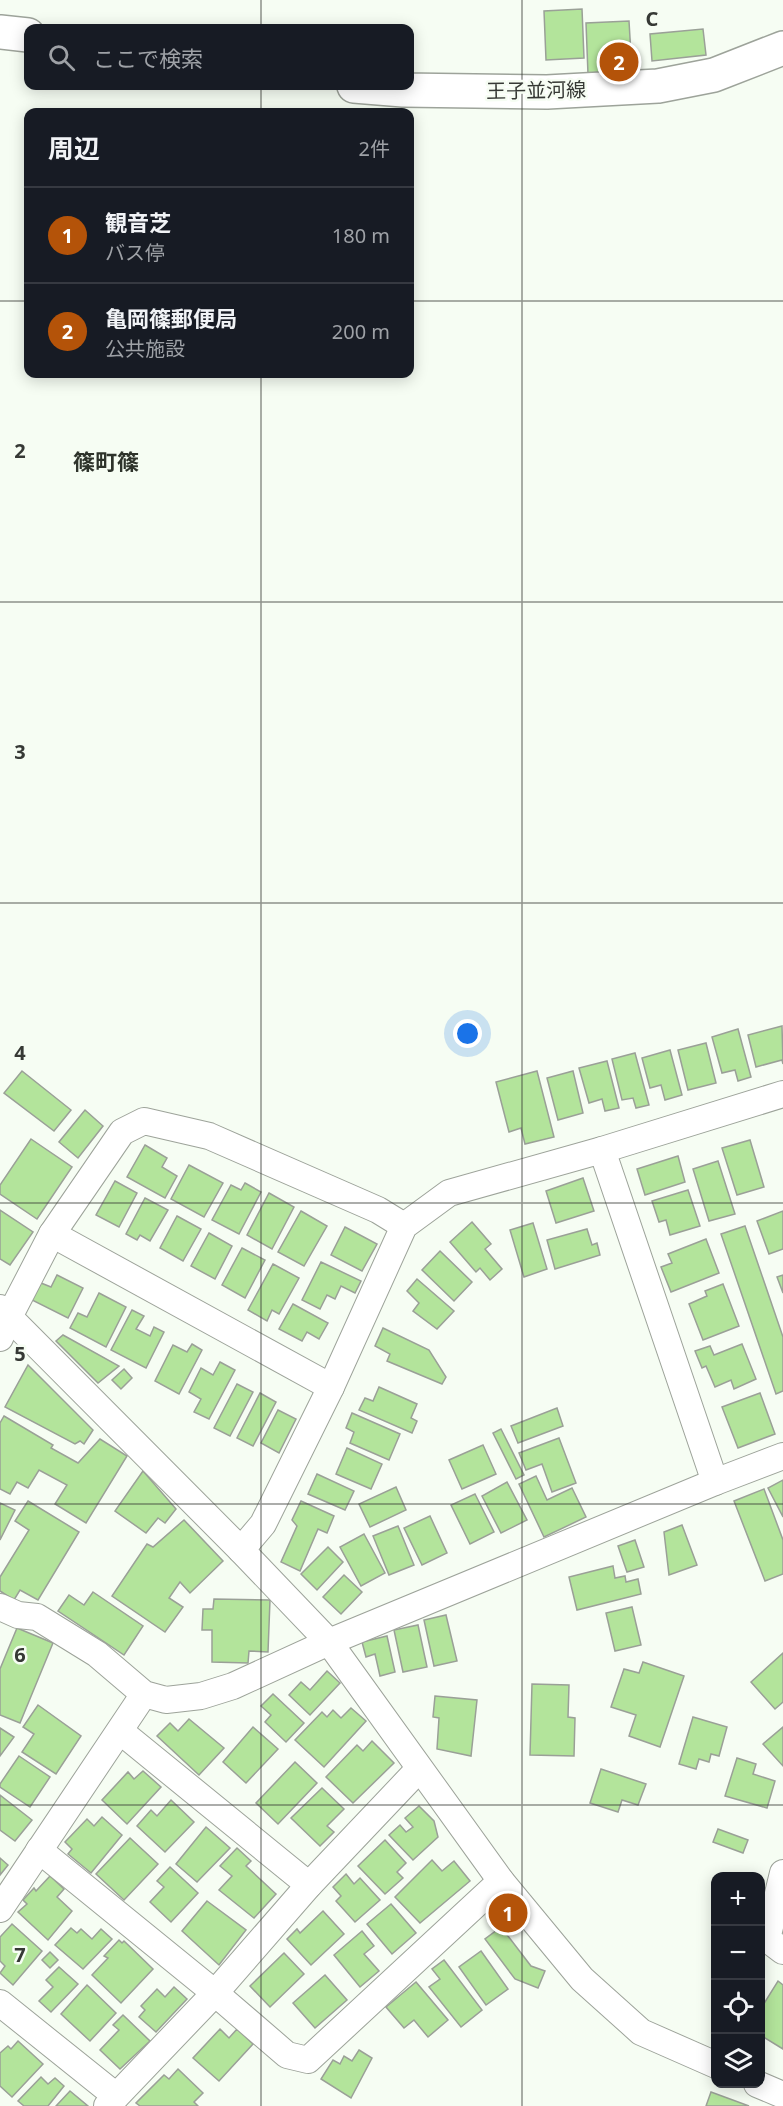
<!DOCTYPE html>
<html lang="ja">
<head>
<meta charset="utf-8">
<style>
	:root { --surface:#171b24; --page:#242831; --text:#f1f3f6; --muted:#9ea1a6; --line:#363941; --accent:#b45309 }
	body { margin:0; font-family:"Noto Sans","Noto Sans JP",sans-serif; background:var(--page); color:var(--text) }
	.controls { position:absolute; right:18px; bottom:18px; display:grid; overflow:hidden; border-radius:12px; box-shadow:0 3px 15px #0003 }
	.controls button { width:54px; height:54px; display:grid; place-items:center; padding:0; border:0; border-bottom:2px solid var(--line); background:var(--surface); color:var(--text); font:30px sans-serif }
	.you { position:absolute; left:468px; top:1034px; width:21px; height:21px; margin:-15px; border:4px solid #fff; border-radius:50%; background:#1a73e8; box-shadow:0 0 0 9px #1a73e833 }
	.badge { display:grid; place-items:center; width:39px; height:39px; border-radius:50%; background:var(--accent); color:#fff; font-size:20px; font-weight:700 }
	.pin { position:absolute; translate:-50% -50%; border:3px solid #fff; box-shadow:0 2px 6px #0006 }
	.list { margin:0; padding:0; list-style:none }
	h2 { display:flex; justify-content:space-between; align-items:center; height:78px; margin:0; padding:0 24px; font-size:26px }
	h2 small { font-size:20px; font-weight:400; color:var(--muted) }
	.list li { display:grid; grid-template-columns:39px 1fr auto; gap:18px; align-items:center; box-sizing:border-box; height:96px; padding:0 24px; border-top:2px solid var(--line) }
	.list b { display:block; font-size:22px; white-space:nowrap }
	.list p { margin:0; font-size:20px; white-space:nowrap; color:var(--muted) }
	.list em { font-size:20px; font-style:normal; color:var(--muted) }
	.icon { flex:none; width:33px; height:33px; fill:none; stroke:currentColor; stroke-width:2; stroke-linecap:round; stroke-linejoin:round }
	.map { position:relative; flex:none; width:783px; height:2106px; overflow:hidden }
	.search { position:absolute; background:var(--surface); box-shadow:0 3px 15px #0003; left:24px; top:24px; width:390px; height:66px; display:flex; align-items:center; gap:15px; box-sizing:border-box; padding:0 21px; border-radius:12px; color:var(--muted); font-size:22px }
	.panel { position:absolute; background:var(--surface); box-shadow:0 3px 15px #0003; left:24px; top:108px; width:390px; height:270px; border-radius:12px }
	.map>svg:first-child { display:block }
	.building { fill:#b3e49b; stroke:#9aa097; stroke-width:1.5 }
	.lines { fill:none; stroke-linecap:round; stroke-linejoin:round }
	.minor-casing { stroke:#9da39a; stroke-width:28 }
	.secondary-casing { stroke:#9da39a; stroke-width:36 }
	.minor { stroke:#fff; stroke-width:26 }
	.secondary { stroke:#fff; stroke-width:33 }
	.grid { fill:none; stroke:#363935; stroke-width:1.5; stroke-opacity:0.55 }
	.labels { text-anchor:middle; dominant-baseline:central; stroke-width:5; stroke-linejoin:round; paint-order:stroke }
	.street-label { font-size:20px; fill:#363935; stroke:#f6fdf3 }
	.quarter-label { font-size:22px; font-weight:bold; fill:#2e332b; stroke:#f6fdf3 }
	.grid-label { font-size:20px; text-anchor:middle; font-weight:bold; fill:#363935; stroke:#f6fdf3; stroke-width:5; stroke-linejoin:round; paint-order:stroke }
</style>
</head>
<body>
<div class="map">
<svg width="783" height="2106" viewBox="0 0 783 2106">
	<rect width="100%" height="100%" fill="#f6fdf3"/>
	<!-- building -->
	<g class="building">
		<path d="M582,9L584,58L546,60L544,11Z"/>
		<path d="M629,21L632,72L588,74L586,23Z"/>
		<path d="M703,29L706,55L652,61L650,34Z"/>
		<path d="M782,1026L783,1064L782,1060L756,1067L748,1035Z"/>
		<path d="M738,1029L751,1077L738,1081L735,1070L722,1073L712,1037Z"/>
		<path d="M706,1043L716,1083L688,1090L678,1050Z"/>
		<path d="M670,1050L682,1095L665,1100L661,1085L650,1088L642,1058Z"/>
		<path d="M635,1053L649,1105L636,1108L633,1098L622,1100L612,1059Z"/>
		<path d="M607,1061L619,1108L605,1111L602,1099L589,1103L579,1068Z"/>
		<path d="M22,1071L71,1110L54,1131L4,1093Z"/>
		<path d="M537,1071L554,1137L525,1144L521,1128L509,1132L496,1082Z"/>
		<path d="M573,1071L583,1113L558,1120L547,1078Z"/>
		<path d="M85,1110L103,1126L78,1158L59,1142Z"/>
		<path d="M31,1139L72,1167L37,1219L0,1194V1185Z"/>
		<path d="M750,1140L764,1187L737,1195L722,1148Z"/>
		<path d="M145,1145L167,1158L162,1167L177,1176L165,1198L127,1177Z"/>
		<path d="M678,1156L685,1182L645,1195L637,1169Z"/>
		<path d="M718,1161L735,1214L709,1221L693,1169Z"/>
		<path d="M189,1165L223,1183L204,1217L171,1199Z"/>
		<path d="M583,1178L594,1211L556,1223L546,1191Z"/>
		<path d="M115,1181L137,1193L119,1227L96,1215Z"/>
		<path d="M245,1183L261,1192L239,1234L212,1220L231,1185L241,1190Z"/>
		<path d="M688,1190L700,1226L670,1235L666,1220L659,1222L652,1201Z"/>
		<path d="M269,1193L294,1207L272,1249L247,1235Z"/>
		<path d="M145,1198L168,1210L150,1241L140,1235L137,1240L126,1234Z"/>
		<path d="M0,1210L33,1232L10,1265L0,1259Z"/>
		<path d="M301,1211L327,1226L304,1266L278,1252Z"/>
		<path d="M783,1211V1249L769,1254L757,1221Z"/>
		<path d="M177,1216L201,1229L183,1261L160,1248Z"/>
		<path d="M472,1222L491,1244L485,1249L502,1269L490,1280L480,1268L476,1272L450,1242Z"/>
		<path d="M533,1223L547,1269L524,1277L510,1230Z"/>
		<path d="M745,1226L783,1337V1391L776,1394L721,1234Z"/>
		<path d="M345,1227L377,1244L362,1271L331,1255Z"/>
		<path d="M587,1229L592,1245L597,1243L600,1255L555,1269L547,1240Z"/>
		<path d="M209,1233L232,1246L215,1279L191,1266Z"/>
		<path d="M706,1239L719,1273L671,1292L661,1267L672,1263L668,1254Z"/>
		<path d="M242,1248L265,1260L245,1298L222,1285Z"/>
		<path d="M440,1251L472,1282L454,1301L422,1270Z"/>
		<path d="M321,1262L361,1281L355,1293L341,1286L335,1299L327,1295L320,1309L302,1300Z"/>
		<path d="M273,1264L299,1278L279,1314L272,1310L267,1321L248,1310Z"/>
		<path d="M57,1275L83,1288L68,1318L32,1300L41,1283L51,1287Z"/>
		<path d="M783,1275V1293L777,1277Z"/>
		<path d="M417,1279L454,1311L437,1329L413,1311L419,1303L407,1291Z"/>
		<path d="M723,1284L739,1326L703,1340L689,1304L707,1296L705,1291Z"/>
		<path d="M99,1293L126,1307L106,1347L70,1328L78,1313L87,1317Z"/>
		<path d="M293,1304L328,1323L319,1339L307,1332L302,1341L279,1329Z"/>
		<path d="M132,1310L144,1316L136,1329L150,1336L154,1327L164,1332L146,1368L111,1350Z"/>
		<path d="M383,1328L429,1350L446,1377L442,1384L387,1361L390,1354L375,1346Z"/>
		<path d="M63,1335L119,1366L98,1383L56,1341Z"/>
		<path d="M192,1344L202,1350L179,1394L155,1381L173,1345L187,1352Z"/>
		<path d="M742,1344L756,1379L734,1389L731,1380L715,1387L706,1366L702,1368L695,1351L710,1346L714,1355Z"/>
		<path d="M220,1362L235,1370L209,1419L194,1412L201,1399L189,1392L201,1368L213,1375Z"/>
		<path d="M28,1365L93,1430L84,1444L80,1441L75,1444L5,1407Z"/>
		<path d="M124,1369L132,1378L121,1389L112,1380Z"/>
		<path d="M237,1384L253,1392L230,1436L214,1428Z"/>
		<path d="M379,1387L417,1404L411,1418L417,1421L412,1433L359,1410L365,1398L373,1401Z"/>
		<path d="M260,1393L276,1402L253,1446L237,1438Z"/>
		<path d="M760,1393L775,1434L738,1448L722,1407Z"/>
		<path d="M557,1408L563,1426L518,1443L511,1426Z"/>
		<path d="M278,1410L296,1419L279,1453L261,1443Z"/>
		<path d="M352,1413L400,1434L389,1460L350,1443L354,1432L346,1428Z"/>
		<path d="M4,1416L53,1445L51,1448L78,1463L100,1439L127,1456L86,1523L55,1504L67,1485L39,1470L28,1488L17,1482L10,1494L0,1489V1423Z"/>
		<path d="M501,1429L524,1475L516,1479L493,1433Z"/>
		<path d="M559,1438L576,1483L552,1492L542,1464L526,1470L519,1453Z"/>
		<path d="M483,1445L496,1474L462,1489L449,1460Z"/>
		<path d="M347,1448L382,1464L371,1489L336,1474Z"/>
		<path d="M143,1471L176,1509L165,1523L158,1518L146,1533L115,1511Z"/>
		<path d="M317,1474L354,1491L345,1510L308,1494Z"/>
		<path d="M536,1476L547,1500L572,1488L586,1517L544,1537L519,1484Z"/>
		<path d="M783,1480V1517L768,1488Z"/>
		<path d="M507,1482L527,1520L501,1533L482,1496Z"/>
		<path d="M396,1487L406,1510L370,1527L359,1504Z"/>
		<path d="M764,1489L783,1540V1574L765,1581L734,1501Z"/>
		<path d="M475,1494L494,1532L470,1544L451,1505Z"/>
		<path d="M28,1501L79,1532L38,1600L20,1590L14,1600L0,1591V1577L29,1530L15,1521Z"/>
		<path d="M301,1501L334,1516L327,1533L318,1529L300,1571L281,1562L297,1526L292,1520Z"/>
		<path d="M0,1503L15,1510L0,1540Z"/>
		<path d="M430,1516L447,1553L422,1565L404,1528Z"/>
		<path d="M184,1520L223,1561L190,1593L180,1582L169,1598L183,1607L165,1632L112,1596L147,1544L153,1547Z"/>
		<path d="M682,1525L697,1565L669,1575L664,1532Z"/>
		<path d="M398,1526L414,1565L389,1575L373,1536Z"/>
		<path d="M364,1534L385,1573L361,1586L340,1547Z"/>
		<path d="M635,1540L644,1567L627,1572L618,1546Z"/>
		<path d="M328,1547L343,1562L317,1590L301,1574Z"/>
		<path d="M613,1566L615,1578L625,1576L626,1582L638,1579L641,1594L577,1610L569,1577Z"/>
		<path d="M344,1575L362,1592L341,1614L323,1597Z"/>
		<path d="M93,1592L143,1626L124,1655L58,1611L69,1595L84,1605Z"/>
		<path d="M214,1599L270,1600L268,1652L249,1651L248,1663L212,1662V1630H202L203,1609H213Z"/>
		<path d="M632,1607L641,1645L615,1651L606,1613Z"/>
		<path d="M446,1615L457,1661L434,1666L424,1620Z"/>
		<path d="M418,1625L427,1667L403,1672L394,1630Z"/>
		<path d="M17,1628L53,1643L20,1723L0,1715V1669Z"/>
		<path d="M387,1636L395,1672L380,1676L375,1654L366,1657L362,1642Z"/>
		<path d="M783,1653V1702L775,1709L751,1682Z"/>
		<path d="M643,1662L684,1676L660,1747L629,1736L636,1715L611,1707L624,1669L639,1673Z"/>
		<path d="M327,1671L340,1683L310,1715L289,1695L301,1682L310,1690Z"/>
		<path d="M532,1684L569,1685L568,1717L575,1718L574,1756L530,1755Z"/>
		<path d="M273,1694L304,1723L286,1742L265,1722L271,1715L261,1706Z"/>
		<path d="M435,1696L477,1700L471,1756L437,1749L439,1718L433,1717Z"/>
		<path d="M38,1705L81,1736L56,1774L22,1752L34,1734L23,1727Z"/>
		<path d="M351,1708L366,1721L324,1767L295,1740L322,1712L327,1717L333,1710L341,1718Z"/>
		<path d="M693,1717L727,1727L719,1756L711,1754L709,1762L699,1759L696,1769L679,1764Z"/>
		<path d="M189,1719L224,1748L199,1775L157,1736L170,1723L178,1731Z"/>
		<path d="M253,1727L278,1749L246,1783L223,1762Z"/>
		<path d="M783,1727V1766L763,1744Z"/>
		<path d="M0,1728L14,1737L0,1756Z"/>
		<path d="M372,1741L394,1763L353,1803L326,1777L357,1745L363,1751Z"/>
		<path d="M19,1756L50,1777L30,1807L0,1787V1784Z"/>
		<path d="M737,1758L756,1764L753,1774L775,1781L767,1808L725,1796Z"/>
		<path d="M295,1762L317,1783L278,1824L256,1803Z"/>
		<path d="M601,1769L646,1784L638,1805L622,1800L618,1812L590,1803Z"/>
		<path d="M143,1771L161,1787L127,1824L102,1800L128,1772L134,1779Z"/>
		<path d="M322,1788L344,1809L327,1826L334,1832L320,1846L291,1818Z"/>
		<path d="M0,1795L32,1820L15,1841L0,1830Z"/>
		<path d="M171,1800L194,1822L165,1852L137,1826L151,1810L157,1816Z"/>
		<path d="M419,1806L434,1821L438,1837L413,1860L389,1835L400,1825L406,1832L413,1827L405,1818Z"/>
		<path d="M102,1817L122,1835L91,1873L68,1854L72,1849L65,1842L87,1819L94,1826Z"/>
		<path d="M206,1827L230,1848L197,1882L176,1864Z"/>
		<path d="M718,1829L748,1840L743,1853L713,1842Z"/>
		<path d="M130,1838L158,1864L124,1900L96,1874Z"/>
		<path d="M385,1840L406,1863L397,1872L403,1878L385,1894L358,1866Z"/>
		<path d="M237,1848L251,1861L246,1866L276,1894L254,1918L219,1890L232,1876L220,1866Z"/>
		<path d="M0,1858L8,1865L0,1875Z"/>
		<path d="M432,1860L442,1871L454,1861L470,1881L420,1923L395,1897Z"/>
		<path d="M170,1867L198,1893L171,1922L150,1902L164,1887L157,1881Z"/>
		<path d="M346,1874L354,1884L360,1878L380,1900L355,1922L336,1901L341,1896L333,1887Z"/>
		<path d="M50,1876L64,1889L57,1897L72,1911L48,1940L18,1912L27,1904L23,1900L34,1888L36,1891Z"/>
		<path d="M207,1901L246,1930L219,1965L182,1931Z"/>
		<path d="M391,1904L416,1933L392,1954L367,1924Z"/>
		<path d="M323,1911L344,1934L311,1965L287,1939L297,1929L300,1933Z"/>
		<path d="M12,1924L42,1951L13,1985L0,1973L5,1966L0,1961V1937Z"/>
		<path d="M501,1927L531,1966L545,1971L538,1988L515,1979L485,1939Z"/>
		<path d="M71,1928L77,1933L81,1929L92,1939L101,1929L112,1939L83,1969L55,1945Z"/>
		<path d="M362,1931L374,1946L364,1954L379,1971L360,1987L334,1955Z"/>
		<path d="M119,1940L122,1943L124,1941L153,1969L121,2003L92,1975L108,1958L104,1956Z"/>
		<path d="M481,1951L508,1989L486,2005L459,1967Z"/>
		<path d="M50,1952L58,1960L50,1968L42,1960Z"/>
		<path d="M284,1953L304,1974L270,2007L250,1986Z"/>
		<path d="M444,1960L482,2010L461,2027L429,1987L440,1979L432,1969Z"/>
		<path d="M59,1967L78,1984L51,2012L39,2001L53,1987L46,1980Z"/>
		<path d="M325,1975L347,2000L315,2028L293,2003Z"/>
		<path d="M778,1981L783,1985V2049L760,2035V2010Z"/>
		<path d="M416,1982L448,2020L428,2037L414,2020L404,2028L386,2007Z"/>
		<path d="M87,1985L116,2013L90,2041L61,2014Z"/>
		<path d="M174,1987L187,1999L156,2032L139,2017L145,2010L141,2006L157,1989L165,1997Z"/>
		<path d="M123,2015L150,2041L120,2069L100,2050L119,2030L113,2025Z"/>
		<path d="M220,2029L229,2038L237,2029L253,2044L219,2081L193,2058Z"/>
		<path d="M18,2041L43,2064L12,2097L0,2086V2053L8,2046L11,2049Z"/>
		<path d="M359,2050L372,2058L351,2098L321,2079L333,2060L340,2064L344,2056L352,2061Z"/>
		<path d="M178,2069L203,2093L194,2102L198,2106H140L136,2103L164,2075L169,2079Z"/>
		<path d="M41,2077L48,2084L55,2078L64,2086L48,2106H24L18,2101Z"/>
		<path d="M70,2091L88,2106H56Z"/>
		<path d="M711,2092L749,2106H706Z"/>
	</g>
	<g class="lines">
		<!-- minor casing -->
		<g class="minor-casing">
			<g id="minor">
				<path d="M602,1150L783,1094"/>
				<path d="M52,1234L331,1387"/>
				<path d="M0,1308L241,1550L329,1642L501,1881L582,1979L641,2032L716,2065"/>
				<path d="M0,1338L9,1317L52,1234L122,1132L144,1121L209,1136L378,1210L404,1226"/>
				<path d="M241,1550L263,1524L331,1387L404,1226L449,1193L602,1150L715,1482"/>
				<path d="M0,1607L18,1615L37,1617L97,1654L144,1694L166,1700L201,1696L233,1686L329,1642L715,1482L783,1456"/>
				<path d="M120,1731L309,1885"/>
				<path d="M39,1850L215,1993L309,1885L419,1769"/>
				<path d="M783,1873L767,1939L783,1951"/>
				<path d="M0,1909L144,1694"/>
				<path d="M0,2003L116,2096"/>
				<path d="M757,2084L783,2095"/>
				<path d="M107,2106L215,1993L287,2055L308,2060L501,1881"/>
			</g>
		</g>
		<!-- secondary casing -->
		<g class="secondary-casing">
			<g id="secondary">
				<path d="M0,32L28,35"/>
				<path d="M354,86L403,90L547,92L658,86L714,75L783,48"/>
			</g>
		</g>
		<!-- minor -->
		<use href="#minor" class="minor"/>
		<!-- secondary -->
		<use href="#secondary" class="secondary"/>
	</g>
	<!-- grid -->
	<path class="grid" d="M261,0V28M522,0V2106M261,86V112M0,301H28M410,301H783M261,374V2106M0,602H783M0,903H783M0,1203H783M0,1504H783M0,1805H783"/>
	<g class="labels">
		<!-- street labels -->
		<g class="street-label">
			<text transform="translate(536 90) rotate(-1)">王子並河線</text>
		</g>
		<!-- quarter labels -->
		<g class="quarter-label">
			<text x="106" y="461">篠町篠</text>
		</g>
	</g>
	<g class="grid-label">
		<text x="652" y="26">C</text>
		<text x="20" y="458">2</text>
		<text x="20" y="759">3</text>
		<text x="20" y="1060">4</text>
		<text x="20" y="1361">5</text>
		<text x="20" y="1662">6</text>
		<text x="20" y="1962">7</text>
	</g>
</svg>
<div class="controls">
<button>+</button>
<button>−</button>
<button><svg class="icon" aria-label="locate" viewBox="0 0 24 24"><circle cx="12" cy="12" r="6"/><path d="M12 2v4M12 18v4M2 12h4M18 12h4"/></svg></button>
<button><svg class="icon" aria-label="layers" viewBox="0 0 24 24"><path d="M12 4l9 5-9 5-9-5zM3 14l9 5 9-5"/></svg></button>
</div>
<div class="you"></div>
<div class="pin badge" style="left:508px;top:1913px">1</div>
<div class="pin badge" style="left:619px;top:62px">2</div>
<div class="search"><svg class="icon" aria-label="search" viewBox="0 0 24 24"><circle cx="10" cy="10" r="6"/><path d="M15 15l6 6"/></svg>ここで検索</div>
<section class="panel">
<h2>周辺<small>2件</small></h2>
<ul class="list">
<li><span class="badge">1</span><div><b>観音芝</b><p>バス停</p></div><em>180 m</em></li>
<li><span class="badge">2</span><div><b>亀岡篠郵便局</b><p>公共施設</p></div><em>200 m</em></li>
</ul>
</section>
</div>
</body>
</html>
